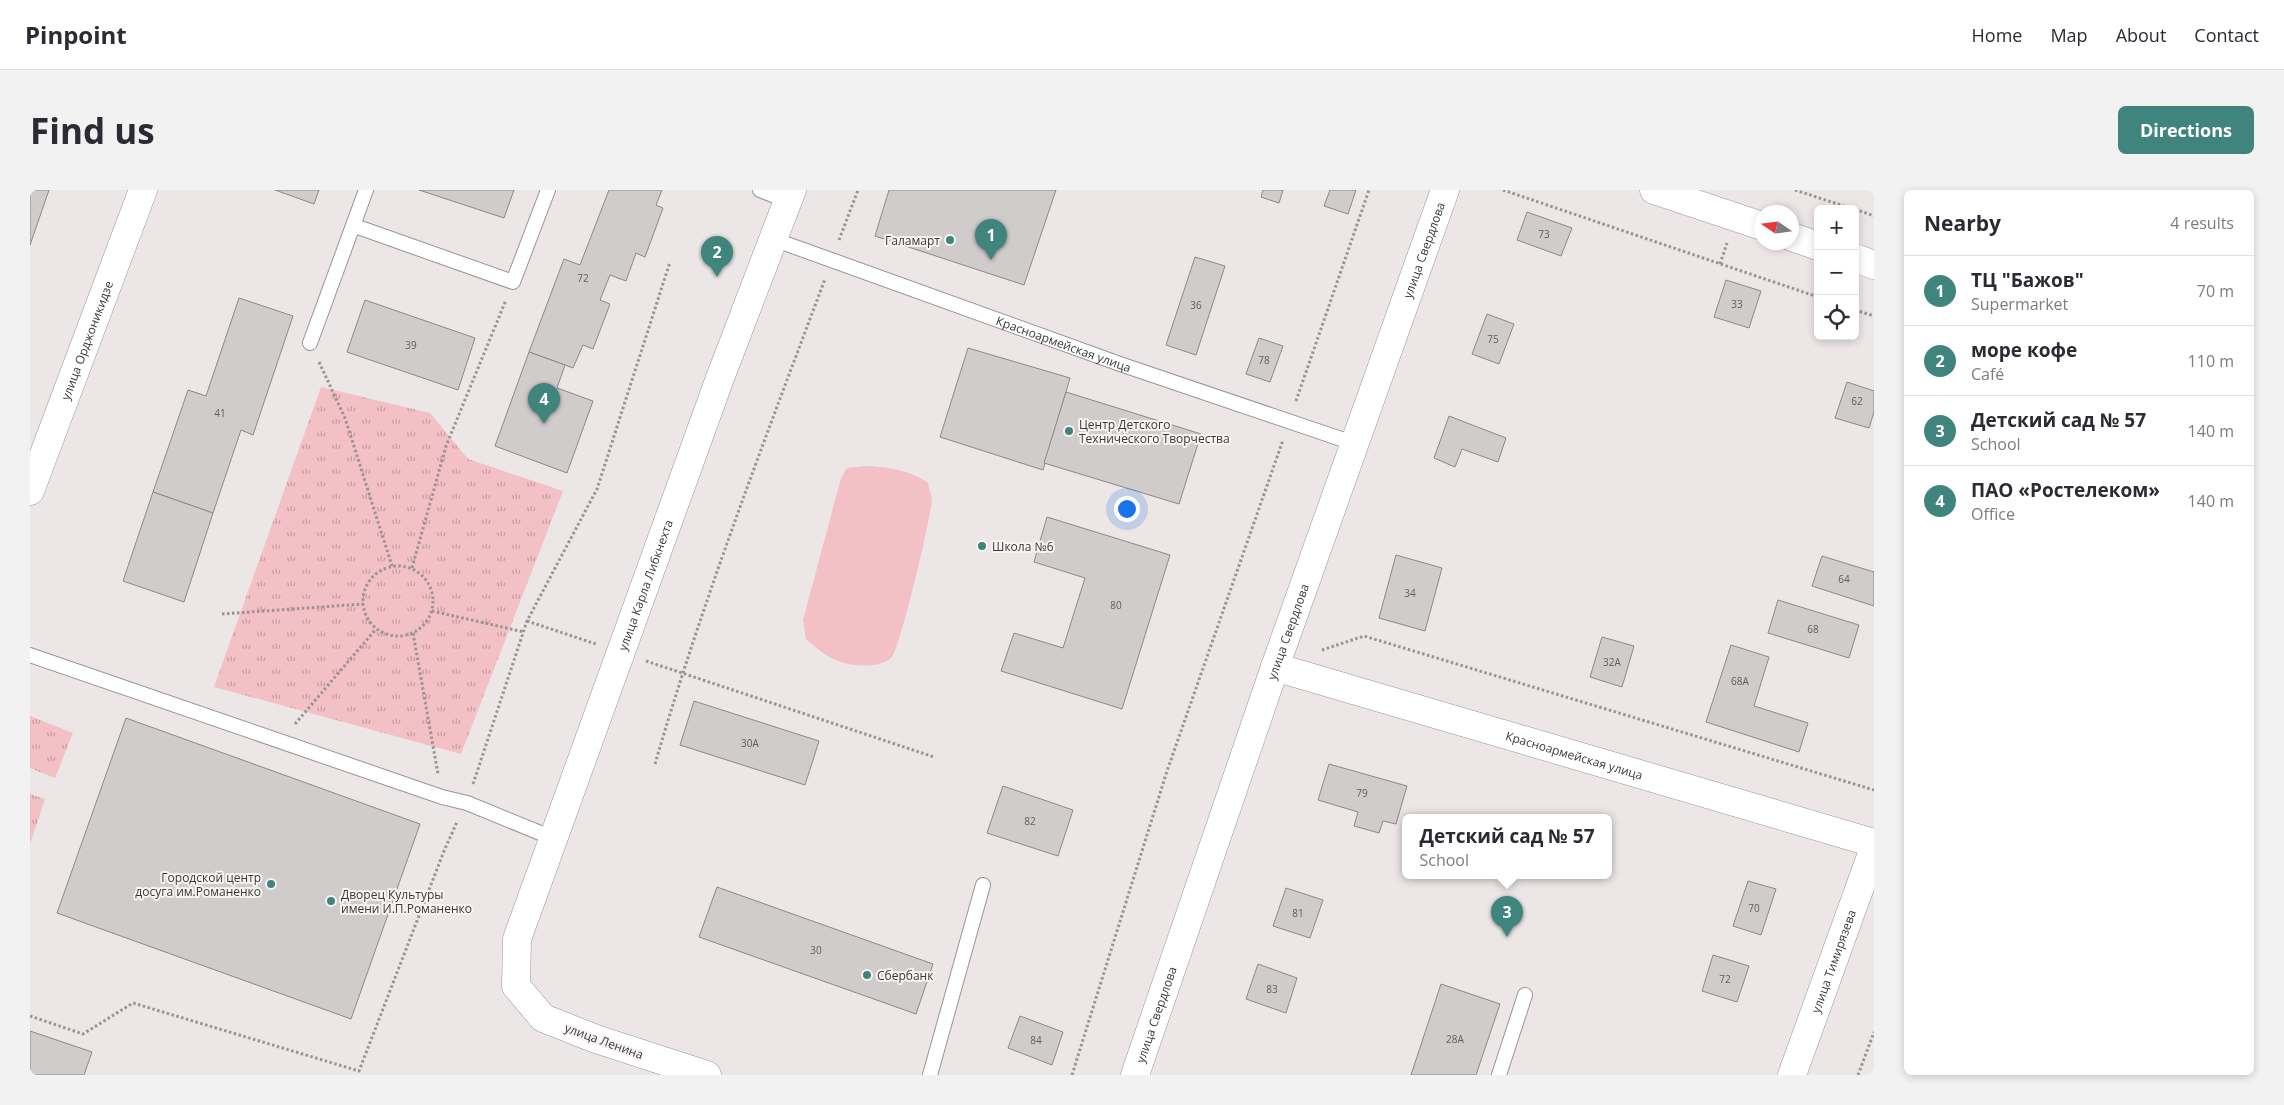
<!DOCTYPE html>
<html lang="en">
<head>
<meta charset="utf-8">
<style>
	:root { --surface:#fff; --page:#f2f2f3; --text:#2b2b33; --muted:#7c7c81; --line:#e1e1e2; --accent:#40857d }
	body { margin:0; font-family:"Open Sans",sans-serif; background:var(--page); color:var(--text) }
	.controls { position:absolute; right:15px; top:15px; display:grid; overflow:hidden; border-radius:8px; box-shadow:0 2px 8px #0003 }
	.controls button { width:45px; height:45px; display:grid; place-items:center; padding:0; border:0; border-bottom:1px solid var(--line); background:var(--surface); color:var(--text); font:25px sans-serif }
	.compass { position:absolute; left:1724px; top:15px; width:45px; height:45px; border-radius:50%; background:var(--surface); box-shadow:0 2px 8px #0003; rotate:283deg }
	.you { position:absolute; left:1096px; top:318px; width:18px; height:18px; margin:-12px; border:4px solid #fff; border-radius:50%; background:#1a73e8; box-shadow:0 0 0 8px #1a73e833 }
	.badge { display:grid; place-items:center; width:32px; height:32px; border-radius:50%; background:var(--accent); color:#fff; font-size:16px; font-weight:700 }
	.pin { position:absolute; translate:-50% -41px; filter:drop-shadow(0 1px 2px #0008) }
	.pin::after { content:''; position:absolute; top:26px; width:18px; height:15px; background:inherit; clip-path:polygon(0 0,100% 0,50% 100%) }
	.popup { position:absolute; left:1372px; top:624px; width:210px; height:65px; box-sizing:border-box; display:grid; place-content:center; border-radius:8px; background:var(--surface); filter:drop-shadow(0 1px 4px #0005); font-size:16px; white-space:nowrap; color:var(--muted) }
	.popup b { font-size:19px; color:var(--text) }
	.popup::after { content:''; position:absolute; left:50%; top:100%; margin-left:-10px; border:10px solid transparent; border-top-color:var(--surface) }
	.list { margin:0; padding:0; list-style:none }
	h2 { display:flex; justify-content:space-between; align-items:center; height:65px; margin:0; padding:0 20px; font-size:21px }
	h2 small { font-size:16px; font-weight:400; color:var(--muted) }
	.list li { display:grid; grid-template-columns:32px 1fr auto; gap:15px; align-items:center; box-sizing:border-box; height:70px; padding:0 20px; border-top:1px solid var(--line) }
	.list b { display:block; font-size:19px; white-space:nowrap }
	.list p { margin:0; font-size:16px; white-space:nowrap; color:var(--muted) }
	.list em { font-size:16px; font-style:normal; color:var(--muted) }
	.icon { flex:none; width:28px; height:28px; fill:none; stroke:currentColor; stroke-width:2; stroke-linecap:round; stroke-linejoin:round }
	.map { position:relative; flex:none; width:1844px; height:885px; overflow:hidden; border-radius:8px }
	header { display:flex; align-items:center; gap:30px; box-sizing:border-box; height:70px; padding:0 25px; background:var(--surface); border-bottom:1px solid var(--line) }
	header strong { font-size:24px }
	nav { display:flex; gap:28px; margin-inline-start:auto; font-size:18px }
	.intro { display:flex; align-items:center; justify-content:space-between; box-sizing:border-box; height:120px; padding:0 30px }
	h1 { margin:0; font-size:35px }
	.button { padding:12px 22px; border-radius:8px; background:var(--accent); color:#fff; font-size:18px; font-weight:700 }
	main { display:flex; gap:30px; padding:0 30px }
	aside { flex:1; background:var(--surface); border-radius:8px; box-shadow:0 2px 8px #0003 }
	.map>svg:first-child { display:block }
	.grass { fill:url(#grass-tufts) }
	.garden { fill:#f3c0c5 }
	.building { fill:#d1cccc; stroke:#8d8888 }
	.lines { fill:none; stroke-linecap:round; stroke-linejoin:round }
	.lane-casing { stroke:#9a9495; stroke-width:16 }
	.street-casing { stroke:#9a9495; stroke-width:29 }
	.secondary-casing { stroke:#9a9495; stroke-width:29 }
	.path { stroke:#989494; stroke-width:3; stroke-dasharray:2.5 2.5; stroke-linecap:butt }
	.lane { stroke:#fff; stroke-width:14 }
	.street { stroke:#fff; stroke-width:28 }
	.secondary { stroke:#fff; stroke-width:28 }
	.poi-dot { fill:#40857d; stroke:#f9f3f3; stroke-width:2 }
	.labels { text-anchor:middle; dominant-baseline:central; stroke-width:4; stroke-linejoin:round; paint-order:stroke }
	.number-label { font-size:10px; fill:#605d5d }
	.poi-label { font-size:12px; fill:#3a3838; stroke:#f9f3f3; text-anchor:start }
	.street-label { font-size:12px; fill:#3a3838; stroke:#f9f3f3 }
</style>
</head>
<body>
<header>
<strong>Pinpoint</strong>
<nav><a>Home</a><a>Map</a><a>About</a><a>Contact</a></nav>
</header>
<div class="intro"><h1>Find us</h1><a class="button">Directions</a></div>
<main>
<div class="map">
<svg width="1844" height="885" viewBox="0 0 1844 885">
	<defs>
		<pattern id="grass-tufts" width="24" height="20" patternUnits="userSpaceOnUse" patternTransform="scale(1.25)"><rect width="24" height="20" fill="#f3c0c5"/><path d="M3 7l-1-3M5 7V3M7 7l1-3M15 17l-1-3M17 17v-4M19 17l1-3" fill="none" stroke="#c69da1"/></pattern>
	</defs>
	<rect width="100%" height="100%" fill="#ece6e6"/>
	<!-- grass -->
	<g class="grass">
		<path d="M291,197L400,223L438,269L533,301L431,564L184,497Z"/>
		<path d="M0,526L43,543L25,588L0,578Z"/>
		<path d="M0,604L15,609L0,654Z"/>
	</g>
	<!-- garden -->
	<path class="garden" d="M836,276C859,277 879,280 898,293C899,298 901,304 902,308C902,324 870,458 862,467C850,480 817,476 803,469C793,464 784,456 776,449L773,430L811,288L817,278Z"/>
	<!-- building -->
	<g class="building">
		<path d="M0,0H19L0,55Z"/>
		<path d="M245,0H289L284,14Z"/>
		<path d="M389,0H484L474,28Z"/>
		<path d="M579,0H632L626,15L633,18L615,67L606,63L596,91L580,85L570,110L580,114L563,159L553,155L543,178L499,162L534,69L550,75Z"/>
		<path d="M859,0H1026L994,95L845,46Z"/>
		<path d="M1233,0H1253L1249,13L1231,7Z"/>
		<path d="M1300,0H1326L1318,24L1294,16Z"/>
		<path d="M1497,22L1542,38L1531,66L1487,50Z"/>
		<path d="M1165,67L1195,76L1166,165L1136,155Z"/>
		<path d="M1696,90L1731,101L1719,138L1684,127Z"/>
		<path d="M209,108L263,126L223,245L211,240L183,323L123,302L158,200L176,206Z"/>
		<path d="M335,110L445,148L428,200L317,162Z"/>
		<path d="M1457,124L1484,134L1469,174L1442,164Z"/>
		<path d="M1229,148L1253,156L1240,192L1216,184Z"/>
		<path d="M938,158L1040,188L1013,280L910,247Z"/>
		<path d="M499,162L535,175L527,198L563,211L537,283L465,256Z"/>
		<path d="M1817,192L1844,201V222L1839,238L1805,228Z"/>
		<path d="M1036,202L1171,244L1149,314L1014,273Z"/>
		<path d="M1419,226L1476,248L1468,272L1432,259L1425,277L1404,268Z"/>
		<path d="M123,302L183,323L154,412L93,391Z"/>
		<path d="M1017,327L1140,365L1092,519L971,481L984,443L1033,458L1055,388L1004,372Z"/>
		<path d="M1366,365L1412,378L1395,441L1349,428Z"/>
		<path d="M1792,366L1844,382V416L1782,396Z"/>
		<path d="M1748,410L1829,435L1819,468L1738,443Z"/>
		<path d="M1572,447L1604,456L1592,497L1560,487Z"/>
		<path d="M1701,455L1739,467L1724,516L1778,533L1769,562L1676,532Z"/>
		<path d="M664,511L789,551L775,595L650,555Z"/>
		<path d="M96,528L390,634L321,829L27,723Z"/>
		<path d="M1299,574L1377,596L1366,634L1353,631L1349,643L1324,636L1328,622L1288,610Z"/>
		<path d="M973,596L1043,620L1028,666L957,643Z"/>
		<path d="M1718,691L1746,699L1731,745L1703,736Z"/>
		<path d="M687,697L903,774L886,824L669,747Z"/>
		<path d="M1256,698L1293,710L1280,748L1243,736Z"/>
		<path d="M1683,765L1719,776L1707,812L1672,801Z"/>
		<path d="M1228,774L1267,788L1256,823L1216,809Z"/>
		<path d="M1411,794L1470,814L1446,885H1381Z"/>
		<path d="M990,826L1033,842L1022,875L978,858Z"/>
		<path d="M0,841L62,862L54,885H0Z"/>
	</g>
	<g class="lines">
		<!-- lane casing -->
		<g class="lane-casing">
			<g id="lane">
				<path d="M730,0L758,11"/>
				<path d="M325,36L483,92L518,0"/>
				<path id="s1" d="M743,49L1090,174L1326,254"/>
				<path d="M280,153L336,0"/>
				<path d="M0,465L412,607L437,613L525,649"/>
				<path d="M900,885L953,695"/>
				<path d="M1469,885L1495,805"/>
			</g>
		</g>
		<!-- street casing -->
		<g class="street-casing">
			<g id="street">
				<path id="s2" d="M1245,477L1844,653"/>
				<path id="s3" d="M1105,885L1245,477L1415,0"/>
			</g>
		</g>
		<!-- secondary casing -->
		<g class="secondary-casing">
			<g id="secondary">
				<path d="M1624,0L1732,36"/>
				<path d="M1762,47L1788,56"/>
				<path d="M1825,68L1844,75"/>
				<path id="s4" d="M0,301L113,0"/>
				<path id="s5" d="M677,885L566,849L513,828L486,796L487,749L690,188L762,0"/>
				<path id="s6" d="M1762,885L1844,658"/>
			</g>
		</g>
		<!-- path -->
		<g class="path">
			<path d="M1473,0L1788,107"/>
			<path d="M1765,0L1823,19"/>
			<path d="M1825,19L1844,26"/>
			<path d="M809,50L828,0"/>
			<path d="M1690,74L1697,53"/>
			<path d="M1825,120L1844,126"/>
			<path d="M289,172L315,228L362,376"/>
			<path d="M1266,211L1339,0"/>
			<circle cx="368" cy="411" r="35"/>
			<path d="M382,378L416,256L476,110"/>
			<path d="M402,421L494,442"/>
			<path d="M192,424L333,414"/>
			<path d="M497,431L566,454"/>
			<path d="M383,443L408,584"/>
			<path d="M1292,460L1334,446L1844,600"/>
			<path d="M616,471L904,567"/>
			<path d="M265,534L346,439"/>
			<path d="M625,574C673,409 735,249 795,89"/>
			<path d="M443,594L497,431L567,299L640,72"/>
			<path d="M0,826L53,844L103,813L329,881L414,661L427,632"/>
			<path d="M1042,885L1137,581L1253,250"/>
			<path d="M1828,885L1844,842"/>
		</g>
		<!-- lane -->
		<use href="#lane" class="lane"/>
		<!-- street -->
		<use href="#street" class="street"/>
		<!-- secondary -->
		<use href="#secondary" class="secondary"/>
	</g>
	<!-- markers -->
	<g class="poi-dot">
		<circle cx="920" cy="50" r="5"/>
		<circle cx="1039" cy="241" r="5"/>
		<circle cx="952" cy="356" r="5"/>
		<circle cx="241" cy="694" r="5"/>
		<circle cx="301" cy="711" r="5"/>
		<circle cx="837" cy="785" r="5"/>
	</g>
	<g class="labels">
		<!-- number labels -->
		<g class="number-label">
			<text x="1514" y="44">73</text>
			<text x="553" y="88">72</text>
			<text x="1707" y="114">33</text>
			<text x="1166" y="115">36</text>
			<text x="1463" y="149">75</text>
			<text x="381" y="155">39</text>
			<text x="1234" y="170">78</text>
			<text x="1827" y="211">62</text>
			<text x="190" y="223">41</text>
			<text x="1814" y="389">64</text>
			<text x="1380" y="403">34</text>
			<text x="1086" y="415">80</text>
			<text x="1783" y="439">68</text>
			<text x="1582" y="472">32А</text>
			<text x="1710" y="491">68А</text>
			<text x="720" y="553">30А</text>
			<text x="1332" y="603">79</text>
			<text x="1000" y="631">82</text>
			<text x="1724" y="718">70</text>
			<text x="1268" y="723">81</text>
			<text x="786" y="760">30</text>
			<text x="1695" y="789">72</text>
			<text x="1242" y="799">83</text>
			<text x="1425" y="849">28А</text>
			<text x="1006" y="850">84</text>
		</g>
		<!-- poi labels -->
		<g class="poi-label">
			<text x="910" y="50" text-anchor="end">Галамарт</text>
			<text x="1049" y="234">Центр Детского<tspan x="1049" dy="14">Технического Творчества</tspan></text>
			<text x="962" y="356">Школа №6</text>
			<text x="231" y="687" text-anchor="end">Городской центр<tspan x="231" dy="14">досуга им.Романенко</tspan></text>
			<text x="311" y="704">Дворец Культуры<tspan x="311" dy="14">имени И.П.Романенко</tspan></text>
			<text x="847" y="785">Сбербанк</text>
		</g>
		<!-- street labels -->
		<g class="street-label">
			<text stroke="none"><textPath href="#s3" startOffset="874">улица Свердлова</textPath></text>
			<text stroke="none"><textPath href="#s4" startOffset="161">улица Орджоникидзе</textPath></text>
			<text stroke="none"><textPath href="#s1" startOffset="309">Красноармейская улица</textPath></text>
			<text stroke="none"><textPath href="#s5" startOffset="639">улица Карла Либкнехта</textPath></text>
			<text stroke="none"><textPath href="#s3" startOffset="469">улица Свердлова</textPath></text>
			<text stroke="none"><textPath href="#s2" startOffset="312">Красноармейская улица</textPath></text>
			<text stroke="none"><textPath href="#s6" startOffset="121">улица Тимирязева</textPath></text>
			<text stroke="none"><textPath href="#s3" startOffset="64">улица Свердлова</textPath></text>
			<text transform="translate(574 851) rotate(20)">улица Ленина</text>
		</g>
	</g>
</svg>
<div class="controls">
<button>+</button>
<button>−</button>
<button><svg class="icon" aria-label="locate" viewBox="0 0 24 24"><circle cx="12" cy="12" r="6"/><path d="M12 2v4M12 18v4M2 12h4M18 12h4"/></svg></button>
</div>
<svg class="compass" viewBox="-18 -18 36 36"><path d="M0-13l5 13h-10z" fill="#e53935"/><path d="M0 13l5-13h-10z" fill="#7c7c81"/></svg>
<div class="you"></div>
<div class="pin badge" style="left:961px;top:70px">1</div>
<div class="pin badge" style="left:687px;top:87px">2</div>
<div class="pin badge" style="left:1477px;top:747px">3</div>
<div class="popup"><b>Детский сад № 57</b>School</div>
<div class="pin badge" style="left:514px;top:234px">4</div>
</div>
<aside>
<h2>Nearby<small>4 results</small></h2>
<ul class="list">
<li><span class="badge">1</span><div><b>ТЦ &quot;Бажов&quot;</b><p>Supermarket</p></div><em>70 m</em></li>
<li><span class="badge">2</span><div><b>море кофе</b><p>Café</p></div><em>110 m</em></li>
<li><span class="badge">3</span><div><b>Детский сад № 57</b><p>School</p></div><em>140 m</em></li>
<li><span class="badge">4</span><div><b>ПАО «Ростелеком»</b><p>Office</p></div><em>140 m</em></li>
</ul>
</aside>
</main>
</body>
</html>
